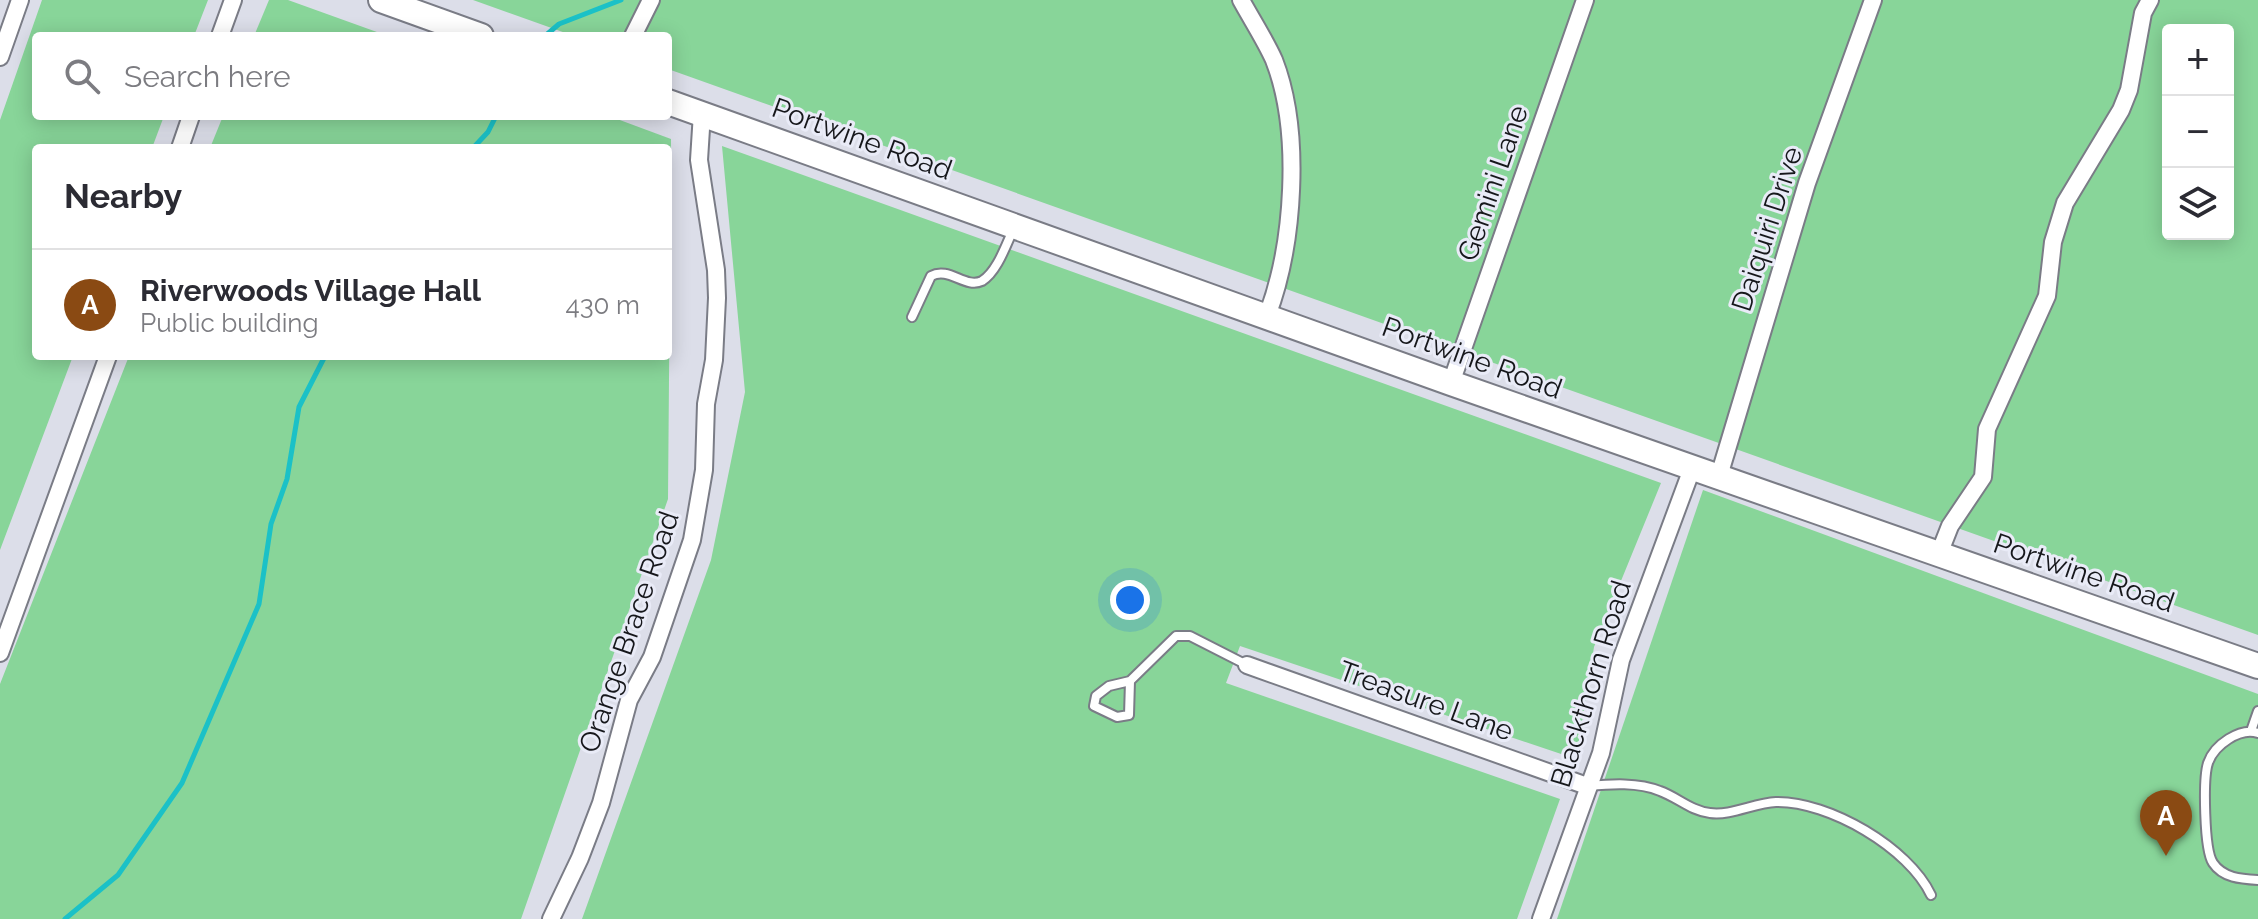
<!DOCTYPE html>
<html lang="en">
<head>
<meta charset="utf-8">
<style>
	:root { --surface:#fff; --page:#f2f2f3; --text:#2b2b33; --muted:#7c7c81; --line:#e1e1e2; --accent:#8a4a13 }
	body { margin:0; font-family:Raleway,sans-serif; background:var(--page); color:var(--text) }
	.controls { position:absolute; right:24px; top:24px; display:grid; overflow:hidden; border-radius:8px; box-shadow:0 4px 20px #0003 }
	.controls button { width:72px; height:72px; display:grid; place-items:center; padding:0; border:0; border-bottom:2px solid var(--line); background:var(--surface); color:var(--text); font:40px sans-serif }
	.you { position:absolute; left:1130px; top:600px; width:28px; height:28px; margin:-20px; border:6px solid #fff; border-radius:50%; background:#1a73e8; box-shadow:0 0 0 12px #1a73e833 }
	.badge { display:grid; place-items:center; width:52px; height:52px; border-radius:50%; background:var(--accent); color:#fff; font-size:26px; font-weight:700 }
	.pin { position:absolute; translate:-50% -66px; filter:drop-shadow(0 2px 4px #0008) }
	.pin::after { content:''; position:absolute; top:42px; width:28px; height:24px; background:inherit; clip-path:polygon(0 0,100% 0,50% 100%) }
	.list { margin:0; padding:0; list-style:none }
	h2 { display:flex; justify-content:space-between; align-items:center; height:104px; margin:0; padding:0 32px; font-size:34px }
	h2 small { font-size:26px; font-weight:400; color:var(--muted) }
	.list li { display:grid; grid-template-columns:52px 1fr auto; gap:24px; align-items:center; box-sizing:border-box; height:112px; padding:0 32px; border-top:2px solid var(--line) }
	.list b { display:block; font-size:30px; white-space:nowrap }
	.list p { margin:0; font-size:26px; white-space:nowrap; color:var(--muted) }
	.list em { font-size:26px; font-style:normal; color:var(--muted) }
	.icon { flex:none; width:44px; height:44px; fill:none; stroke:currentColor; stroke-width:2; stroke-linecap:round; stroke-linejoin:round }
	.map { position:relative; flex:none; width:2258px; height:919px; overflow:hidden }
	.search { position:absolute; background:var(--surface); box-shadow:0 4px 20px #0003; left:32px; top:32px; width:640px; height:88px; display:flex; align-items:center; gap:20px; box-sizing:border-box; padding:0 28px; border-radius:8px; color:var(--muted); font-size:30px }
	.panel { position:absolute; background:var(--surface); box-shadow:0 4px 20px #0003; left:32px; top:144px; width:640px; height:216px; border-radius:8px }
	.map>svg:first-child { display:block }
	.green { fill:#88d599; fill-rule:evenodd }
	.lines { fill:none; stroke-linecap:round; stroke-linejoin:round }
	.stream { stroke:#1bc1c7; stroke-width:5 }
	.lane-casing { stroke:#7a7c86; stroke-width:12 }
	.street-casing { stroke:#7a7c86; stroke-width:20 }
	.secondary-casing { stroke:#7a7c86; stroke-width:28 }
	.lane { stroke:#fff; stroke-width:8 }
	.street { stroke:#fff; stroke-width:16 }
	.secondary { stroke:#fff; stroke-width:24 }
	.labels { text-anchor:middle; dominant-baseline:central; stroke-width:6; stroke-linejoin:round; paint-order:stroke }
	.street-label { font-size:28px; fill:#16171b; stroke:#e9ebf7 }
</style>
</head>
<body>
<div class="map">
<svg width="2258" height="919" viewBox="0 0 2258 919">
	<rect width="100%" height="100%" fill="#dcdee9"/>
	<!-- green -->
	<g class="green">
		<path d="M42,0H208L194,36H36V116H164L152,148H36V356H73L0,550V120Z"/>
		<path d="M269,0H288L388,36H254Z"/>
		<path d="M473,0H2258V635L668,69V36H574ZM2168,30H2228V234H2168Z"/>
		<path d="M223,116H609L671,139L668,499L521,919H0V684L129,356H668V148H210Z"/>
		<path d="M722,146L1661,483L1594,647L1576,759L1240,646L1226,683L1560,799L1517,919H582L711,560L745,392Z"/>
		<path d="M1703,490L2258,694V919H1557Z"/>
	</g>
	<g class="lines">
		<!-- stream -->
		<g class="stream">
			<path d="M545,36L559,24L621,0"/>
			<path d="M473,148L488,132L496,116"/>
			<path d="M65,919L118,875L182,783L259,604L271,524L287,479L299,407L325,356"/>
		</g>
		<!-- lane casing -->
		<g class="lane-casing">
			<g id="lane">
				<path d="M912,317L931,276C949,266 965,289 982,281C997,272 1006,245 1013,230"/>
				<path d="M1130,681L1129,715L1117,717L1094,706L1096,696L1109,686L1130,681L1176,636H1190L1247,665"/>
				<path d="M2251,731L2258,711"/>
				<path d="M2258,733C2240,727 2214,745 2208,763C2203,778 2204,850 2213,863C2223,878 2241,879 2258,880"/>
				<path d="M1588,786C1611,784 1638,782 1660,791C1677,797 1691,811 1710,813C1731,816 1754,803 1776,802C1829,801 1909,848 1931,895"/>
			</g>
		</g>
		<!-- street casing -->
		<g class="street-casing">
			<g id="street">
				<path d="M1241,0C1252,20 1265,40 1274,60C1302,132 1294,245 1267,316"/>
				<path d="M220,36L233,0"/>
				<path d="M633,36L651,0"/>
				<path d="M0,57L20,0"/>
				<path d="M180,148L191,116"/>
				<path d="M1451,383L1585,0"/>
				<path d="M1719,476L1807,183L1873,0"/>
				<path d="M1939,554L1950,526L1983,477L1987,429L2047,296L2053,242L2065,203L2121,110L2129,90L2143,13L2150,0"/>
				<path d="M0,653L108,356"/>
				<path d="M1247,665L1587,786"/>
				<path d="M551,919L580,858L601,803L629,700L652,657L692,540L704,470L706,404L714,360L717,298L716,270L699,160L702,113"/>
				<path d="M1541,919L1601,753L1621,660L1693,466"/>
			</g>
		</g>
		<!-- secondary casing -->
		<g class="secondary-casing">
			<g id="secondary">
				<path d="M381,0L481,36"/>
				<path d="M668,102L1451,383L2258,666"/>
			</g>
		</g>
		<!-- lane -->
		<use href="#lane" class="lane"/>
		<!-- street -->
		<use href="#street" class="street"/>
		<!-- secondary -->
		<use href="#secondary" class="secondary"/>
	</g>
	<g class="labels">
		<!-- street labels -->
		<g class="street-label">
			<text transform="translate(862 139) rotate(20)">Portwine Road</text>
			<text transform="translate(1493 183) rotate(-71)">Gemini Lane</text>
			<text transform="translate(1767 229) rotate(-72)">Daiquiri Drive</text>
			<text transform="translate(1472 358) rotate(20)">Portwine Road</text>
			<text transform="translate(2084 573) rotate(19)">Portwine Road</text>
			<text transform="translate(629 632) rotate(-71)">Orange Brace Road</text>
			<text transform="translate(1591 684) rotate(-73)">Blackthorn Road</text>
			<text transform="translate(1426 701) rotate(20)">Treasure Lane</text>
		</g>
	</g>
</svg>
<div class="controls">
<button>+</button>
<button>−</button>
<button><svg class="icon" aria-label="layers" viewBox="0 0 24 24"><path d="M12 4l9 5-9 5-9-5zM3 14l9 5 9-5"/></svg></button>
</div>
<div class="you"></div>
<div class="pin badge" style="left:2166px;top:856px">A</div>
<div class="search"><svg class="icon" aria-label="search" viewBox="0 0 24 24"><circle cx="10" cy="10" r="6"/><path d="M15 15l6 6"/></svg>Search here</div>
<section class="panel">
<h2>Nearby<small></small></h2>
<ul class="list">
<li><span class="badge">A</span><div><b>Riverwoods Village Hall</b><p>Public building</p></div><em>430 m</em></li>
</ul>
</section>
</div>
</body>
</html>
